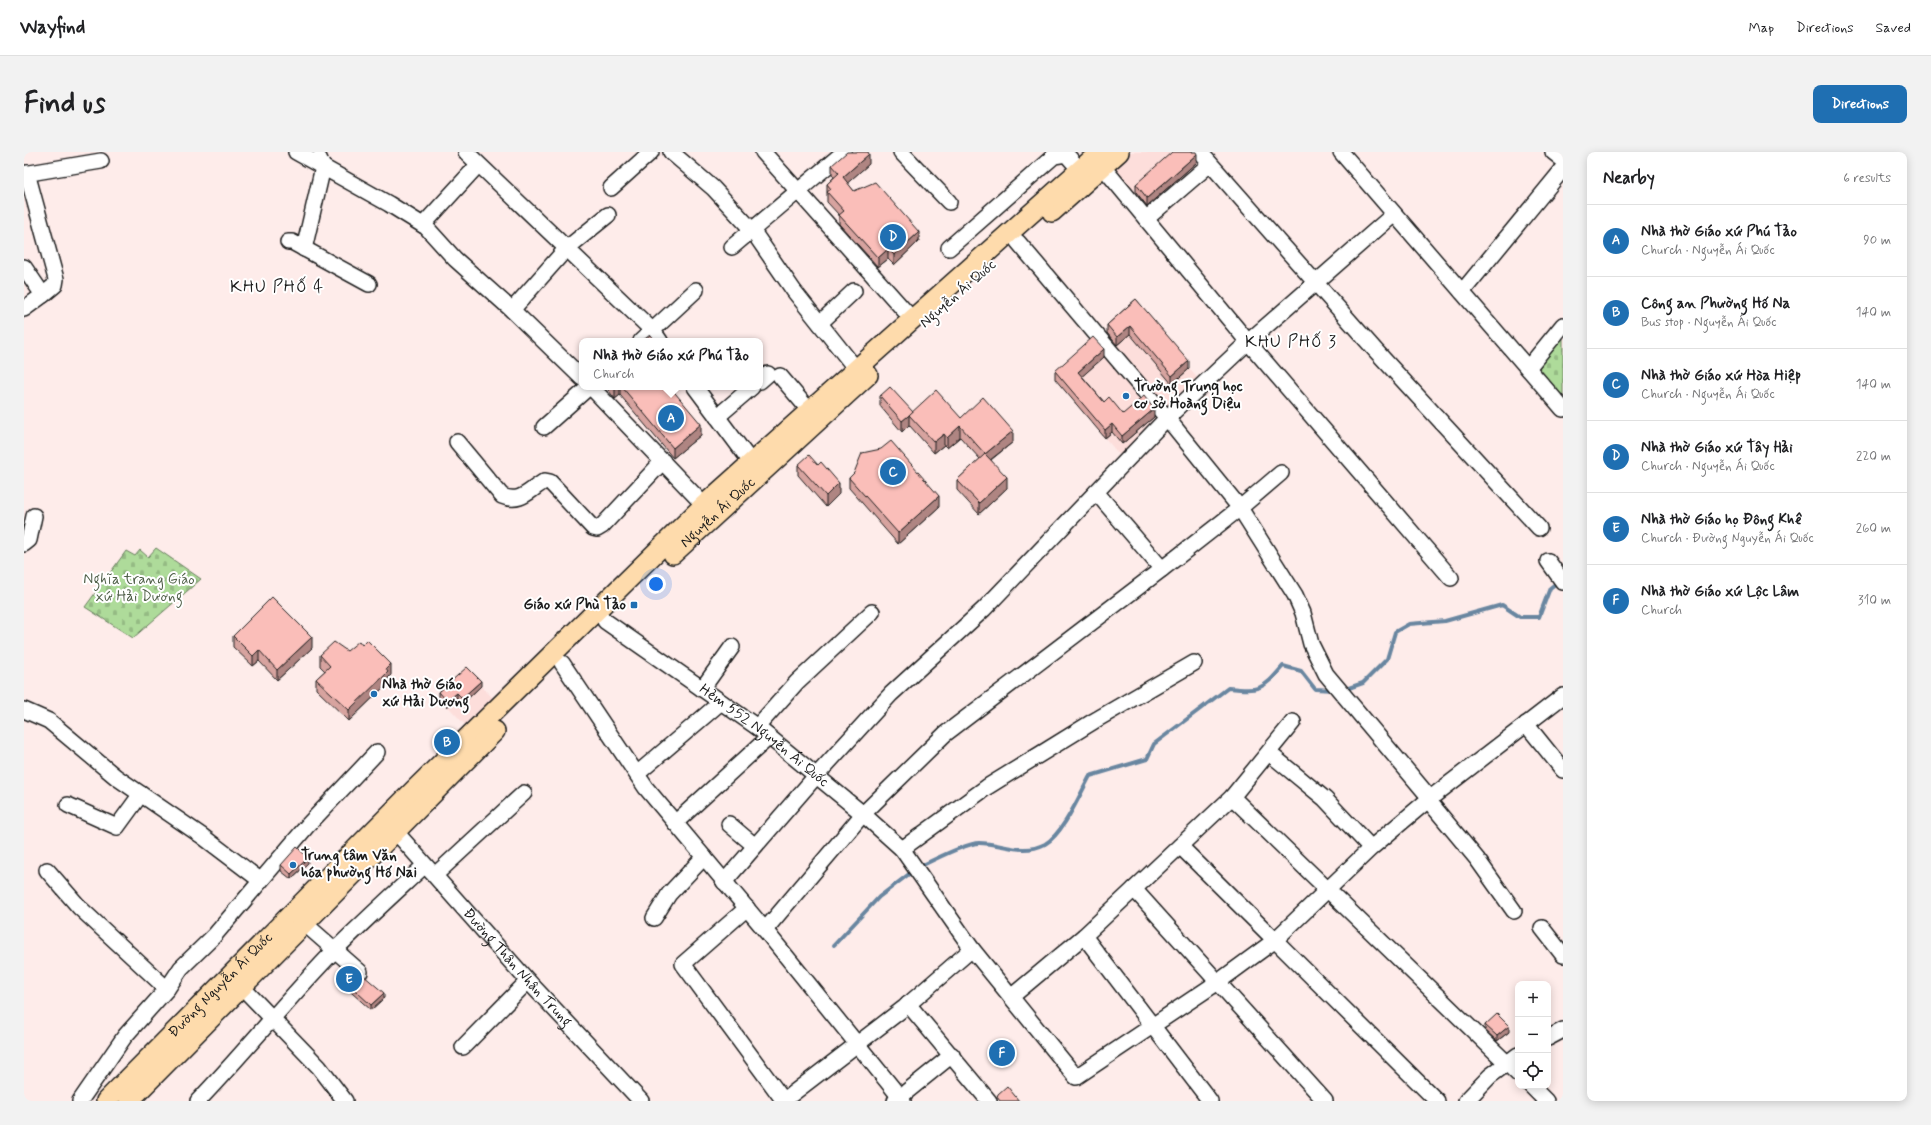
<!DOCTYPE html>
<html lang="en">
<head>
<meta charset="utf-8">
<style>
	:root { --surface:#fff; --page:#f2f2f2; --text:#202124; --muted:#757577; --line:#e0e0e0; --accent:#1f6fb2 }
	body { margin:0; font-family:Mynerve,sans-serif; background:var(--page); color:var(--text) }
	.controls { position:absolute; right:12px; bottom:12px; display:grid; overflow:hidden; border-radius:8px; box-shadow:0 2px 10px #0003 }
	.controls button { width:36px; height:36px; display:grid; place-items:center; padding:0; border:0; border-bottom:1px solid var(--line); background:var(--surface); color:var(--text); font:20px sans-serif }
	.you { position:absolute; left:632px; top:432px; width:14px; height:14px; margin:-10px; border:3px solid #fff; border-radius:50%; background:#1a73e8; box-shadow:0 0 0 6px #1a73e833 }
	.badge { display:grid; place-items:center; width:26px; height:26px; border-radius:50%; background:var(--accent); color:#fff; font-size:13px; font-weight:700 }
	.pin { position:absolute; translate:-50% -50%; border:2px solid #fff; box-shadow:0 1px 4px #0006 }
	.popup { position:absolute; left:555px; top:186px; width:184px; height:52px; box-sizing:border-box; display:grid; place-content:center; border-radius:8px; background:var(--surface); filter:drop-shadow(0 1px 3px #0005); font-size:13px; white-space:nowrap; color:var(--muted) }
	.popup b { font-size:15px; color:var(--text) }
	.popup::after { content:''; position:absolute; left:50%; top:100%; margin-left:-8px; border:8px solid transparent; border-top-color:var(--surface) }
	.list { margin:0; padding:0; list-style:none }
	h2 { display:flex; justify-content:space-between; align-items:center; height:52px; margin:0; padding:0 16px; font-size:17px }
	h2 small { font-size:13px; font-weight:400; color:var(--muted) }
	.list li { display:grid; grid-template-columns:26px 1fr auto; gap:12px; align-items:center; box-sizing:border-box; height:72px; padding:0 16px; border-top:1px solid var(--line) }
	.list b { display:block; font-size:15px; white-space:nowrap }
	.list p { margin:0; font-size:13px; white-space:nowrap; color:var(--muted) }
	.list em { font-size:13px; font-style:normal; color:var(--muted) }
	.icon { flex:none; width:22px; height:22px; fill:none; stroke:currentColor; stroke-width:2; stroke-linecap:round; stroke-linejoin:round }
	.map { position:relative; flex:none; width:1539px; height:949px; overflow:hidden; border-radius:8px }
	header { display:flex; align-items:center; gap:24px; box-sizing:border-box; height:56px; padding:0 20px; background:var(--surface); border-bottom:1px solid var(--line) }
	header strong { font-size:19px }
	nav { display:flex; gap:22px; margin-inline-start:auto; font-size:14px }
	.intro { display:flex; align-items:center; justify-content:space-between; box-sizing:border-box; height:96px; padding:0 24px }
	h1 { margin:0; font-size:28px }
	.button { padding:10px 18px; border-radius:8px; background:var(--accent); color:#fff; font-size:14px; font-weight:700 }
	main { display:flex; gap:24px; padding:0 24px }
	aside { flex:1; background:var(--surface); border-radius:8px; box-shadow:0 2px 10px #0003 }
	.map>svg:first-child { display:block }
	.built { fill:#fddedb }
	.cemetery { fill:url(#cemetery-stones); stroke:#657c5b }
	.lines { fill:none; stroke-linecap:round; stroke-linejoin:round }
	.stream { stroke:#6986a0; stroke-width:4 }
	.minor-casing { stroke:#1c1c1c; stroke-width:18 }
	.major-casing { stroke:#1c1c1c; stroke-width:22 }
	.minor { stroke:#fff; stroke-width:15 }
	.major { stroke:#fedbac; stroke-width:19 }
	.wall { fill:#d7a39f; stroke:#1c1c1c }
	.shaded-wall { fill:#af8582; stroke:#1c1c1c }
	.building { fill:#fabeb9; stroke:#1c1c1c }
	.poi-dot { fill:#1f6fb2; stroke:#fff; stroke-width:1.5 }
	.labels { text-anchor:middle; dominant-baseline:central; stroke-width:4; stroke-linejoin:round; paint-order:stroke }
	.street-label { font-size:15px; fill:#1c1c1c; stroke:#fff }
	.poi-label { font-size:15px; font-weight:bold; fill:#1c1c1c; stroke:#fff; text-anchor:start }
	.park-label { font-size:15px; fill:#4f5f48; stroke:#fff }
	.quarter-label { font-size:17px; letter-spacing:1px; fill:#1c1c1c; stroke:#fff }
</style>
</head>
<body>
<header>
<strong>Wayfind</strong>
<nav><a>Map</a><a>Directions</a><a>Saved</a></nav>
</header>
<div class="intro"><h1>Find us</h1><a class="button">Directions</a></div>
<main>
<div class="map">
<svg width="1539" height="949" viewBox="0 0 1539 949">
	<defs>
		<pattern id="cemetery-stones" width="16" height="16" patternUnits="userSpaceOnUse"><rect width="16" height="16" fill="#aedb9a"/><path d="M2 7V4a2 2 0 0 1 4 0v3zM10 15v-3a2 2 0 0 1 4 0v3z" fill="#95bb84"/></pattern>
	</defs>
	<rect width="100%" height="100%" fill="#feecea"/>
	<filter id="ink" filterUnits="userSpaceOnUse"><feTurbulence type="fractalNoise" baseFrequency=".025" numOctaves="2"/><feDisplacementMap in="SourceGraphic" scale="8" xChannelSelector="R" yChannelSelector="G"/><feConvolveMatrix kernelMatrix="1 2 1 2 8 2 1 2 1" color-interpolation-filters="sRGB"/></filter>
	<g filter="url(#ink)">
		<!-- built -->
		<g class="built">
			<path d="M1106,0H1170L1180,11L1122,63L1086,18Z"/>
			<path d="M1112,155L1176,229L1098,306L1031,227Z"/>
			<path d="M443,520L472,549L445,577L415,545Z"/>
		</g>
		<!-- cemetery -->
		<g class="cemetery">
			<path d="M1539,180V250L1510,216Z"/>
			<path d="M132,396L177,427L109,486L61,455L102,399L111,404L116,398L124,405Z"/>
		</g>
		<g class="lines">
			<!-- stream -->
			<g class="stream">
				<path d="M1319,538L1339,531L1363,507L1371,480L1385,472L1421,469L1478,453L1496,465H1515L1526,436L1535,429"/>
				<path d="M895,715C907,709 942,691 955,691C978,691 998,704 1021,692C1039,682 1056,642 1066,624L1123,607L1130,592L1204,536C1235,539 1238,539 1259,514L1277,519L1291,537L1311,538"/>
				<path d="M810,793L855,745L889,719"/>
			</g>
			<!-- minor casing -->
			<g class="minor-casing">
				<g id="minor">
					<path d="M272,0L365,52L402,75L431,107L488,158L558,226"/>
					<path d="M442,0L629,179L636,189"/>
					<path d="M647,0L689,36L728,78L770,139L832,217"/>
					<path d="M739,0L888,167"/>
					<path d="M877,0L925,50"/>
					<path d="M1176,0L1352,199L1515,376"/>
					<path d="M1317,0L1539,257"/>
					<path d="M1529,0L1539,8"/>
					<path d="M1079,15L1224,190L1427,426"/>
					<path d="M3,21L32,127L31,133L19,143"/>
					<path d="M0,22L77,9"/>
					<path d="M587,36L627,0"/>
					<path d="M1122,67L1186,12"/>
					<path d="M399,73L454,13"/>
					<path d="M264,90H268L345,132"/>
					<path d="M994,90L1143,266L1216,356L1271,443L1279,461L1287,492L1302,522L1406,646"/>
					<path d="M708,95L820,0"/>
					<path d="M925,96L1030,4L1042,2L1056,18"/>
					<path d="M280,97L299,15L295,6"/>
					<path d="M0,115L19,143L0,157"/>
					<path d="M1438,140L1539,17"/>
					<path d="M488,158L542,97L584,63"/>
					<path d="M796,171L830,139"/>
					<path d="M617,189L672,138"/>
					<path d="M1504,216L1539,173"/>
					<path d="M756,224L785,258"/>
					<path d="M736,229L744,222"/>
					<path d="M567,235L680,353"/>
					<path d="M671,235L727,310"/>
					<path d="M693,265L728,235"/>
					<path d="M520,275L565,235"/>
					<path d="M433,290L478,344C497,352 505,338 521,329L526,330L569,376L573,377L578,374L639,309"/>
					<path d="M1072,340L1138,417"/>
					<path d="M0,392L5,388L10,364"/>
					<path d="M1524,409L1539,430"/>
					<path id="s1" d="M581,469L733,575L839,662L878,697L948,797L1052,925L1194,830L1250,789L1347,696L1404,648L1539,544"/>
					<path d="M538,511L622,636L741,778L879,949"/>
					<path d="M678,537L708,495"/>
					<path d="M0,558L25,569L92,625L178,684L236,728"/>
					<path d="M1502,572L1539,618"/>
					<path d="M733,575L773,530L848,460"/>
					<path d="M1245,601L1301,647L1347,696"/>
					<path d="M613,622L697,550"/>
					<path d="M1208,645L1494,922"/>
					<path d="M1404,648L1453,707L1490,759"/>
					<path d="M44,653L93,675L117,642"/>
					<path d="M651,671L745,585"/>
					<path d="M705,672L731,694"/>
					<path id="s2" d="M372,680L504,829L617,949"/>
					<path d="M1156,694L1413,949"/>
					<path d="M878,697L963,635L1070,569L1170,511"/>
					<path d="M23,718L56,756L143,837"/>
					<path d="M411,723L500,641"/>
					<path d="M700,730L792,624L867,542L960,457L1143,266L1224,190L1369,63"/>
					<path d="M1110,737L1301,949"/>
					<path d="M723,756L659,812L760,949"/>
					<path d="M630,766L645,742L680,705"/>
					<path d="M280,771L336,820"/>
					<path d="M1518,776L1539,803"/>
					<path d="M741,778L839,662L921,582L1138,417L1216,356L1257,321"/>
					<path d="M1060,784L1186,949"/>
					<path d="M218,835L295,915L321,949"/>
					<path d="M987,845L1060,784L1208,645L1269,570"/>
					<path d="M884,852L965,949"/>
					<path d="M1524,886L1539,878"/>
					<path d="M439,895L504,829"/>
					<path d="M1507,934L1522,949"/>
					<path d="M56,949L101,884L143,837L157,816L190,784L284,673L353,600"/>
					<path d="M174,949C221,900 263,847 311,798C340,769 371,741 401,713"/>
					<path d="M759,949L880,856L948,797"/>
					<path d="M871,949L928,903"/>
					<path d="M1442,949L1466,924L1494,903"/>
				</g>
			</g>
			<!-- major casing -->
			<g class="major-casing">
				<g id="major">
					<path d="M1028,60L1095,0"/>
					<path id="s3" d="M649,402L844,223"/>
					<path id="s4" d="M82,949L390,638L680,353L1076,0"/>
					<path d="M105,949L471,579"/>
				</g>
			</g>
			<!-- minor -->
			<use href="#minor" class="minor"/>
			<!-- major -->
			<use href="#major" class="major"/>
		</g>
		<!-- wall -->
		<g class="wall">
			<path d="M1173,10L1123,54L1112,40V32Z"/>
			<path d="M845,12L823,31L830,39L895,89L870,113L864,107L854,115L815,72V63L803,50V32L810,25L808,22V13Z"/>
			<path d="M1112,147L1165,217L1148,232L1106,182L1093,193L1083,181V173Z"/>
			<path d="M1080,205L1058,224L1080,250L1099,262L1130,265L1098,292L1088,280L1081,286L1031,227V219Z"/>
			<path d="M582,235H646L677,283L649,306L596,243L591,247Z"/>
			<path d="M856,244L889,260L937,266L989,290L967,308L983,336L955,362L933,338V328L956,307L936,285L923,296L920,293L910,301L885,273L878,280L856,254Z"/>
			<path d="M774,313L815,342L802,355L774,323Z"/>
			<path d="M825,326L915,355L874,392L825,336Z"/>
			<path d="M209,484L288,496L253,528L235,509L229,514L209,495Z"/>
			<path d="M323,499L367,523L364,526V531L325,569L292,537V527L301,519L296,514V503Z"/>
			<path d="M457,534L438,552L433,546L423,555L415,545V540Z"/>
			<path d="M284,711L267,727L257,719V713Z"/>
			<path d="M319,827L360,846L347,858L319,833Z"/>
			<path d="M1461,873L1485,880L1473,889L1461,878Z"/>
		</g>
		<!-- shaded-wall -->
		<g class="shaded-wall">
			<path d="M845,2V12L819,35V25Z"/>
			<path d="M1173,2V10L1123,54V46Z"/>
			<path d="M895,80V89L870,113V103Z"/>
			<path d="M864,97V107L854,115V106Z"/>
			<path d="M1106,174V182L1093,193V185Z"/>
			<path d="M1080,197V205L1054,228V220Z"/>
			<path d="M1165,209V217L1148,232V224Z"/>
			<path d="M592,235H596V243L591,247V236Z"/>
			<path d="M1130,257V265L1098,292V284Z"/>
			<path d="M885,263V273L878,280V269Z"/>
			<path d="M677,272V283L649,306V296Z"/>
			<path d="M1088,272V280L1081,286V278Z"/>
			<path d="M936,274V285L923,296V286Z"/>
			<path d="M989,279V290L961,312V302Z"/>
			<path d="M920,282V293L910,301V290Z"/>
			<path d="M983,325V336L955,362V351Z"/>
			<path d="M815,331V342L802,355V344Z"/>
			<path d="M915,344V355L874,392V381Z"/>
			<path d="M288,485V496L253,528V518Z"/>
			<path d="M235,498V509L229,514V504Z"/>
			<path d="M367,512V523L364,526V531L325,569V558L362,517Z"/>
			<path d="M457,529V534L438,552V546Z"/>
			<path d="M433,541V546L423,555V549Z"/>
			<path d="M284,706V711L267,727V722Z"/>
			<path d="M360,841V846L347,858V853Z"/>
			<path d="M1485,874V880L1473,889V884Z"/>
		</g>
		<!-- building -->
		<g class="building">
			<path d="M823,0H844L845,2L819,25L830,39L851,30L895,80L870,103L864,97L854,106L815,63L820,59L803,40L807,37L803,32L815,21L808,13Z"/>
			<path d="M1148,0H1172L1173,2L1123,46L1112,32Z"/>
			<path d="M1112,147L1165,209L1148,224L1106,174L1093,185L1083,173Z"/>
			<path d="M626,183L631,189H618Z"/>
			<path d="M1069,185L1080,197L1054,220L1080,250L1085,245L1099,262L1120,244L1130,257L1098,284L1088,272L1081,278L1031,219Z"/>
			<path d="M598,235H646L677,272L649,296Z"/>
			<path d="M866,235L889,260L878,269L856,244Z"/>
			<path d="M912,238L937,266L959,245L989,279L961,302L936,274L923,286L920,282L910,290L885,263Z"/>
			<path d="M867,289L915,344L874,381L825,326L830,321L838,301L857,297Z"/>
			<path d="M961,302L983,325L955,351L933,328Z"/>
			<path d="M785,303L794,313L797,310L815,331L802,344L774,313Z"/>
			<path d="M248,445L288,485L253,518L235,498L229,504L209,484Z"/>
			<path d="M343,488L367,512L362,517L364,520L325,558L292,527L306,514L296,503L310,490L323,499L335,489L338,493Z"/>
			<path d="M443,515L457,529L438,546L433,541L423,549L415,540Z"/>
			<path d="M273,695L284,706L267,722L257,713Z"/>
			<path d="M328,819L334,823H339L360,841L347,853L319,827Z"/>
			<path d="M1473,862L1485,874L1473,884L1461,873Z"/>
			<path d="M983,934L995,949H976L973,945L974,942Z"/>
		</g>
	</g>
	<!-- markers -->
	<g class="poi-dot">
		<circle cx="1102" cy="244" r="4"/>
		<rect x="606" y="449" width="8" height="8" rx="2"/>
		<circle cx="350" cy="542" r="4"/>
		<circle cx="269" cy="713" r="4"/>
	</g>
	<g class="labels">
		<!-- street labels -->
		<g class="street-label">
			<text transform="translate(934 142) rotate(-41)">Nguyễn Ái Quốc</text>
			<text stroke="none"><textPath href="#s3" startOffset="61">Nguyễn Ái Quốc</textPath></text>
			<text stroke="none"><textPath href="#s1" startOffset="196">Hẻm 552 Nguyễn Ái Quốc</textPath></text>
			<text stroke="none"><textPath href="#s2" startOffset="182">Đường Thân Nhân Trung</textPath></text>
			<text stroke="none"><textPath href="#s4" startOffset="163">Đường Nguyễn Ái Quốc</textPath></text>
		</g>
		<!-- poi labels -->
		<g class="poi-label">
			<text x="1110" y="235">Trường Trung học<tspan x="1110" dy="17">cơ sở Hoàng Diệu</tspan></text>
			<text x="602" y="453" text-anchor="end">Giáo xứ Phù Tảo</text>
			<text x="358" y="533">Nhà thờ Giáo<tspan x="358" dy="17">xứ Hải Dương</tspan></text>
			<text x="277" y="704">Trung tâm Văn<tspan x="277" dy="17">hóa phường Hố Nai</tspan></text>
		</g>
		<!-- park labels -->
		<g class="park-label">
			<text x="115" y="428">Nghĩa trang Giáo<tspan x="115" dy="17">xứ Hải Dương</tspan></text>
		</g>
		<!-- quarter labels -->
		<g class="quarter-label">
			<text x="253" y="135">KHU PHỐ 4</text>
			<text x="1267" y="190">KHU PHỐ 3</text>
		</g>
	</g>
</svg>
<div class="controls">
<button>+</button>
<button>−</button>
<button><svg class="icon" aria-label="locate" viewBox="0 0 24 24"><circle cx="12" cy="12" r="6"/><path d="M12 2v4M12 18v4M2 12h4M18 12h4"/></svg></button>
</div>
<div class="you"></div>
<div class="pin badge" style="left:647px;top:266px">A</div>
<div class="popup"><b>Nhà thờ Giáo xứ Phú Tảo</b>Church</div>
<div class="pin badge" style="left:423px;top:590px">B</div>
<div class="pin badge" style="left:869px;top:320px">C</div>
<div class="pin badge" style="left:869px;top:85px">D</div>
<div class="pin badge" style="left:325px;top:827px">E</div>
<div class="pin badge" style="left:978px;top:901px">F</div>
</div>
<aside>
<h2>Nearby<small>6 results</small></h2>
<ul class="list">
<li><span class="badge">A</span><div><b>Nhà thờ Giáo xứ Phú Tảo</b><p>Church · Nguyễn Ái Quốc</p></div><em>90 m</em></li>
<li><span class="badge">B</span><div><b>Công an Phường Hố Na</b><p>Bus stop · Nguyễn Ái Quốc</p></div><em>140 m</em></li>
<li><span class="badge">C</span><div><b>Nhà thờ Giáo xứ Hòa Hiệp</b><p>Church · Nguyễn Ái Quốc</p></div><em>140 m</em></li>
<li><span class="badge">D</span><div><b>Nhà thờ Giáo xứ Tây Hải</b><p>Church · Nguyễn Ái Quốc</p></div><em>220 m</em></li>
<li><span class="badge">E</span><div><b>Nhà thờ Giáo họ Đông Khê</b><p>Church · Đường Nguyễn Ái Quốc</p></div><em>260 m</em></li>
<li><span class="badge">F</span><div><b>Nhà thờ Giáo xứ Lộc Lâm</b><p>Church</p></div><em>310 m</em></li>
</ul>
</aside>
</main>
</body>
</html>
